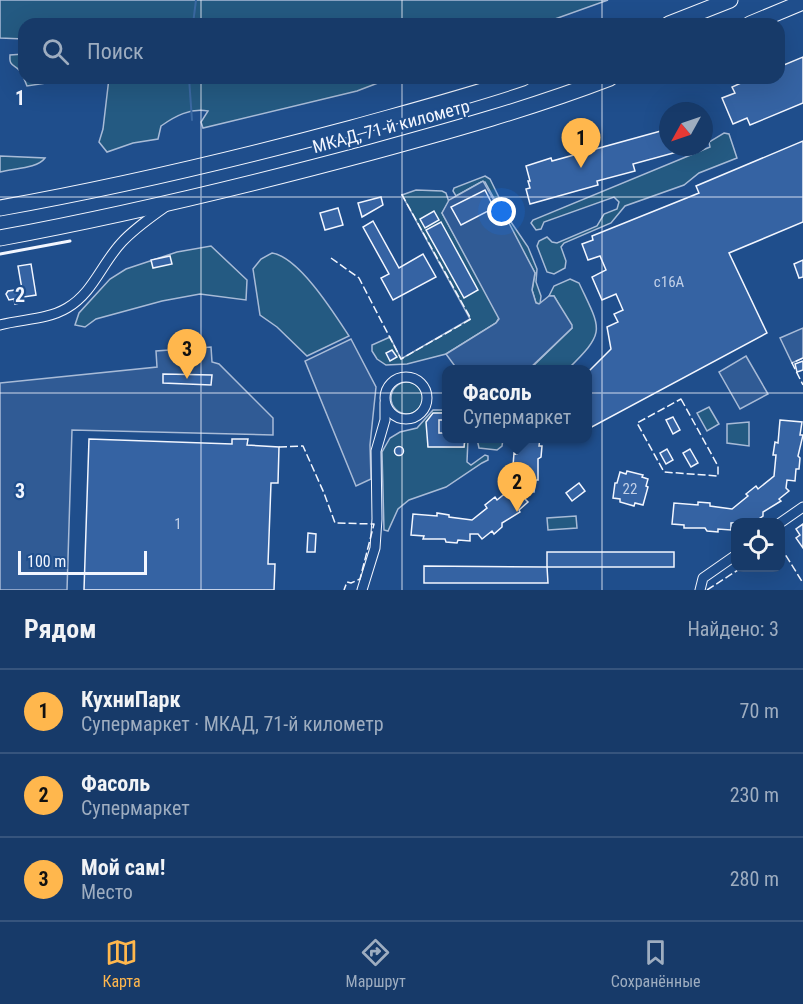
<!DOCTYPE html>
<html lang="ru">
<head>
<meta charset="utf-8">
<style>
	:root { --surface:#173a69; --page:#20416f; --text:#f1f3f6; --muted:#9eadc0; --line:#36547d; --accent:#ffb74d }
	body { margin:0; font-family:"Roboto Condensed",sans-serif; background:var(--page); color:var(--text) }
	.controls { position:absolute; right:18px; bottom:18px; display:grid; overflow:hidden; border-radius:12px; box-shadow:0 6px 24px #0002 }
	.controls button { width:54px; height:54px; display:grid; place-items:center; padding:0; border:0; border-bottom:2px solid var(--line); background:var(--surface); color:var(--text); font:30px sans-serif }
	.compass { position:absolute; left:659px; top:102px; width:54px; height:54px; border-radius:50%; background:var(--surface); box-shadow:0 6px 24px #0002; rotate:230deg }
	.scale { position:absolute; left:18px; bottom:15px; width:129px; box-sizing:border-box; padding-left:6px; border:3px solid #f2f6ff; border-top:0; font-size:16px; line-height:21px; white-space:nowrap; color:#f2f6ff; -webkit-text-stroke:4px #1f4e8c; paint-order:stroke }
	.you { position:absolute; left:502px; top:212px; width:21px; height:21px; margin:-15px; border:4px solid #fff; border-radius:50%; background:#1a73e8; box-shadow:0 0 0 9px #1a73e833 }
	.badge { display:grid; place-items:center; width:39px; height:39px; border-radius:50%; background:var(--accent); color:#111; font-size:20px; font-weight:700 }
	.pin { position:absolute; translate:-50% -50px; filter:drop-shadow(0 2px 3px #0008) }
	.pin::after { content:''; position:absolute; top:32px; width:21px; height:18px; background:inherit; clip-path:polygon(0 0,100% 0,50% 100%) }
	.popup { position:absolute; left:442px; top:365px; width:150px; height:78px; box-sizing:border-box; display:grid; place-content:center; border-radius:12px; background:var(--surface); filter:drop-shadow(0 2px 4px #0005); font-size:20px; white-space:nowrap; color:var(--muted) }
	.popup b { font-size:22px; color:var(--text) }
	.popup::after { content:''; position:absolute; left:50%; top:100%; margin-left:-12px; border:12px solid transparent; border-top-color:var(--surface) }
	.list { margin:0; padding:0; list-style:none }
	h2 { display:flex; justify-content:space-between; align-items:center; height:78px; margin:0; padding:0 24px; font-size:26px }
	h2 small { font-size:20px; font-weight:400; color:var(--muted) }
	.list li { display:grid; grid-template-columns:39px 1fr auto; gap:18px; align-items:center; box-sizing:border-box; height:84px; padding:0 24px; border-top:2px solid var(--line) }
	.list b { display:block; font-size:22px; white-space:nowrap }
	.list p { margin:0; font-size:20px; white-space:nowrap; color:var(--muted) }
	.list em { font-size:20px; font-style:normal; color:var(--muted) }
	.icon { flex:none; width:33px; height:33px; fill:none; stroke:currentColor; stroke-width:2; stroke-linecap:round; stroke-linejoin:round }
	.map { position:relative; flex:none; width:803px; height:590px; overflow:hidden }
	.search { position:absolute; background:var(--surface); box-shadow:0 6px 24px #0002; left:18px; right:18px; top:18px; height:66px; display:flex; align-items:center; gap:15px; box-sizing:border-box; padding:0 21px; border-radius:18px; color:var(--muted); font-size:22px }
	.sheet { height:330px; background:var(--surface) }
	nav { display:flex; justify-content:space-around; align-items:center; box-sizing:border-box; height:84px; border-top:2px solid var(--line); background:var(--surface); font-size:16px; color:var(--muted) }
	nav a { display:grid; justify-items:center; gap:3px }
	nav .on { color:var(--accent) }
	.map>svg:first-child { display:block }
	.green { fill:#245a82; stroke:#a8bbd7; stroke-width:1.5 }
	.parking { fill:#305b95; stroke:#a8bbd7; stroke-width:1.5 }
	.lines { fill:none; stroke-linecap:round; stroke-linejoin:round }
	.stream { stroke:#3b69a3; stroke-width:2 }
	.building { fill:#3563a3; stroke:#f2f6ff; stroke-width:1.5 }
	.minor-casing { stroke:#f2f6ff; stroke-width:11 }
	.highway-casing { stroke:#f2f6ff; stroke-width:17 }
	.minor { stroke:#1f4e8c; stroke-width:9 }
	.highway { stroke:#1f4e8c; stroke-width:15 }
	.fence { stroke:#f2f6ff; stroke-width:1.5; stroke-dasharray:8 3; stroke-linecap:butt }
	.wall { stroke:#f2f6ff; stroke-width:3 }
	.grid { fill:none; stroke:#f2f6ff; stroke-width:1.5; stroke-opacity:0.55 }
	.labels { text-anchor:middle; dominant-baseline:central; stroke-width:4.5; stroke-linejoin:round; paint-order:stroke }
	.number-label { font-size:15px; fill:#c3d1e8 }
	.street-label { font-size:18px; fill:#f2f6ff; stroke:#1f4e8c }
	.grid-label { font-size:20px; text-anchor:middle; font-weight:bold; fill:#f2f6ff; stroke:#1f4e8c; stroke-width:4.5; stroke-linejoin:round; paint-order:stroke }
</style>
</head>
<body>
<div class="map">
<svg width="803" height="590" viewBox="0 0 803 590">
	<rect width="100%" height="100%" fill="#1f4e8c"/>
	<!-- green -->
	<g class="green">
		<path d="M0,0H608L541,24H24V39L0,38Z"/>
		<path d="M24,54V78H61L59,81L27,86C25,81 23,75 20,71C14,64 9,67 10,55Z"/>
		<path d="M109,78H391L357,91L203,128L201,122L208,111C190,108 175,116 161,126L158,139L133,143L107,152L99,142L103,129Z"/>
		<path d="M724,133L729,134L737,158L699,173L684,185L625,206L611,223L564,243L561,247L566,261L565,268L554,274L547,272L537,246L539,241L547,237L552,242L557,243L597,226L604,214L617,209L619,202L614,197L544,222L541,229L536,230L531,223L533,220L710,147L709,142Z"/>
		<path d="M0,156L45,158C37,169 13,168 0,172Z"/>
		<path d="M485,176L490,179L511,222L528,247L537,269L536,282L541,296L540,304L536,303L532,290L535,273L485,182H481L456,196L453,191L454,188Z"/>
		<path d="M416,190L442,191L446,193L449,202L442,213L498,314L499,318L496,323L446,354L407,364L386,365L377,359L372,351V345L390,337L401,359L470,319L402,195Z"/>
		<path d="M211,246L247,280L246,300L200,294L162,301L96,319L85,327L75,325L79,313L110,279L126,269L177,252Z"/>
		<path d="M272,253C299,257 334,313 349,336L307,356L277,327L260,315L253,269L261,259Z"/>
		<path d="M570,279L579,283C601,330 607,331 568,369L529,370L572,328L554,296H549L554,286Z"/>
		<circle cx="407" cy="398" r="16"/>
		<path d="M709,407L719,424L707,431L697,413Z"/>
		<path d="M433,410H446V413L433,414L428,446L464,447L465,439H468L467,462L471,465L485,455L488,456V460L482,463L446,487L409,500L398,509L388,531L384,530L382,452L390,438L400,432L417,428Z"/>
		<path d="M749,422V446L727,443V424Z"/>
		<path d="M477,439V438L503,439L502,446L497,450L479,448Z"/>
		<path d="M576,516L577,528L548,530L547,518Z"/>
	</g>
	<!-- parking -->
	<g class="parking">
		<path d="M483,181L501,213L509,223L535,273L532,290L536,303L539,304L549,296H554L572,325V328L529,369H457L446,354L496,323L499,319L442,213L449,200Z"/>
		<path d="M803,328V358L792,363L780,338Z"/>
		<path d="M351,339L376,387L370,445L371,479L356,486L305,361Z"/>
		<path d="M211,347L212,362L219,364L273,418V435L72,430L67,590H0V383L157,367L156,351Z"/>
		<path d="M746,356L768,394L740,409L719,372Z"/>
	</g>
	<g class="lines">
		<!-- stream -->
		<g class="stream">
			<path d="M193,24L196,0"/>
			<path d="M189,78L192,120"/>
		</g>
	</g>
	<!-- building -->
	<g class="building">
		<path d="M803,57V103L750,125L747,118L733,124L722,98L735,93L732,87L752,78H779V67Z"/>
		<path d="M668,129V147H675L677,152L633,164L635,171L597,181L598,185L530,204L526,189L530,188L528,181H530L526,166L551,158L552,161Z"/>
		<path d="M803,141V222L729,253L767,333L588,429V372L611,349L607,327L618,322L614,314L623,310L616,294L602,300L592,277L606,270L600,256L588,260L582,244L593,240L592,236L699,193L696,186Z"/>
		<path d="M485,190L494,208L461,225L451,207Z"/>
		<path d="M381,197L383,205L362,217L358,203Z"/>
		<path d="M338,208L343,225L325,230L320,213Z"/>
		<path d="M434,211L439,220L425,228L420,219Z"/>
		<path d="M373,221L399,268L423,254L436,277L393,300L381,278L389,274L363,227Z"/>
		<path d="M441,222L478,290L464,298L426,230Z"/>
		<path d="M170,256L172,264L153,268L151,260Z"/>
		<path d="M803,260V277L799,278L794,264Z"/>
		<path d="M31,264L36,295L23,297L24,302L15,304L14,299L9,300L6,294L8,291L22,289L18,266Z"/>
		<path d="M392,350L397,357L390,361L386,353Z"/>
		<path d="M803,361V370L797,372L795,364Z"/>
		<path d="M163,374L212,375L211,385L163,383Z"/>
		<path d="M433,413H446V438H465L464,447H428L426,422Z"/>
		<path d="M673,417L680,430L673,434L666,420Z"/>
		<rect x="439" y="420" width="7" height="13"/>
		<path d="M780,420L802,422L800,435H803L798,456L800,458L799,469H796L795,481L787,480L786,488L789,491L779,499L781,501L763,512V516L754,522L752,520L749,522L731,523V530L718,529V532L707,531L705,528H684V525L672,524L674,503L698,505V502L710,503V506L732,509L748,496L746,494L756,486L758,489L774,476L776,455H773L775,442L778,443Z"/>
		<path d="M518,438H540L539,446H542L541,457L538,459V480H536L534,492L526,491L525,499L528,502L519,510L520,512L502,523V527L494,534L492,531L482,539L478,534H470V541L458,540L457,543L446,542L445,539H423L424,536L411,535L413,514L437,516V513L449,515V517L472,520L487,508L485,505L495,497L497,500L513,487L516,466H513L514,453L517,454Z"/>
		<path d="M89,439L232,444V439H248L247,445L279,447L278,483H271L268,564H275L274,590H84Z"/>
		<circle cx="399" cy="451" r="4.5"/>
		<path d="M667,449L673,460L666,464L660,453Z"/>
		<path d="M690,449L698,463L691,467L683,453Z"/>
		<path d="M627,471L643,475L642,477L648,479L646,486L648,487L643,505L635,503L634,506L620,502V499L613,498L615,483H617L620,472L626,474Z"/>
		<path d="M579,483L585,491L572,501L566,493Z"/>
		<path d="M803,524V548L796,538L800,535L796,529Z"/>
		<path d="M308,533L316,534L315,552H307Z"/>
		<rect x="547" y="552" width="127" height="15"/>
		<path d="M424,566L547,567L548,583H424Z"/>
	</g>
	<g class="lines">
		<!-- minor casing -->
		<g class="minor-casing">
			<g id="minor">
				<path d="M0,325C21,319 47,320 67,308C93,293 102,263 122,242C135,228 150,218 165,207"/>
				<circle cx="406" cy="398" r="21"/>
				<path d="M780,523L803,507"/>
				<path d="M362,590L375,548L377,519L376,451L385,420V403"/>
				<path d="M700,590L703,578L736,555"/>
			</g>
		</g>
		<!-- highway casing -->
		<g class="highway-casing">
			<g id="highway">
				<path d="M669,24L730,0"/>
				<path d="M750,24L803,2"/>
				<path d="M0,208C118,187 236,159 352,128C409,112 467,97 523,78"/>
				<path d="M0,238C125,215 249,185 372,152C452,130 532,108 610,78"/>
			</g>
		</g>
		<!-- minor -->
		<use href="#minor" class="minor"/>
		<!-- highway -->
		<use href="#highway" class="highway"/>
		<!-- fence -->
		<g class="fence">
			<path d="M331,258L359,278L401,359L471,319L401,193"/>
			<path d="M803,358L792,363L803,385"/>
			<path d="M681,399L718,466V476L664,472L637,423Z"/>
			<path d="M279,447L303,446L324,493L335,523L374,524L360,579L351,583L347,582L344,590"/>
			<path d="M780,546L803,583"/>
			<path d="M707,590L741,568"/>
		</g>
		<!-- wall -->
		<path class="wall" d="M0,254L70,241"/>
	</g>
	<!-- grid -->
	<path class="grid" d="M201,0V24M402,0V24M602,0V24M201,78V590M402,78V590M602,78V590M0,197H803M0,393H803"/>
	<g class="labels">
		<!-- number labels -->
		<g class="number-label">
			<text x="669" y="282">с16А</text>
			<text x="630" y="489">22</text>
			<text x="178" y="524">1</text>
		</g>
		<!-- street labels -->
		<g class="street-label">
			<text transform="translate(391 126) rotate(-15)">МКАД, 71-й километр</text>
		</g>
	</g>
	<g class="grid-label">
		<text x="20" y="105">1</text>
		<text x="20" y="302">2</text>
		<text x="20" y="498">3</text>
	</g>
</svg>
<div class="controls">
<button><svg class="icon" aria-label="locate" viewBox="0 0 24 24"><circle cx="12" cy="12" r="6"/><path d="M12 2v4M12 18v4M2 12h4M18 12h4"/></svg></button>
</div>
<svg class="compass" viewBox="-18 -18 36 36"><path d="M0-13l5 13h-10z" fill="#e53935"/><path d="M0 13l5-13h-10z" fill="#9eadc0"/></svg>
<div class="scale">100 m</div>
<div class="you"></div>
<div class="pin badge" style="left:581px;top:168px">1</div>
<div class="pin badge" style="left:517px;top:512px">2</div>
<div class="popup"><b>Фасоль</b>Супермаркет</div>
<div class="pin badge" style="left:187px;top:379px">3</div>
<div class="search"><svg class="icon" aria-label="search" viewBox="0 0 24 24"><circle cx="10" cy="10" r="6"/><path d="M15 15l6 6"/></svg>Поиск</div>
</div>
<section class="sheet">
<h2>Рядом<small>Найдено: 3</small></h2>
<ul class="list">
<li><span class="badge">1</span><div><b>КухниПарк</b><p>Супермаркет · МКАД, 71-й километр</p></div><em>70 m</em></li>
<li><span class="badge">2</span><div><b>Фасоль</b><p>Супермаркет</p></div><em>230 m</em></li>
<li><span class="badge">3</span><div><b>Мой сам!</b><p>Место</p></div><em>280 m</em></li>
</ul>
</section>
<nav>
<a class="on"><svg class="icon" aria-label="map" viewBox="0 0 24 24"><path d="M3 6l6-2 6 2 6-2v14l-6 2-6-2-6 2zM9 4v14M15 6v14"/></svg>Карта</a>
<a><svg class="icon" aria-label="directions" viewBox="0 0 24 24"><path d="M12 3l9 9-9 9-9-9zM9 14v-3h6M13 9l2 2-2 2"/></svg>Маршрут</a>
<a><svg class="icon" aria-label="saved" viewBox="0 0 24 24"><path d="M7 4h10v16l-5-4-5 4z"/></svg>Сохранённые</a>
</nav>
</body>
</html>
